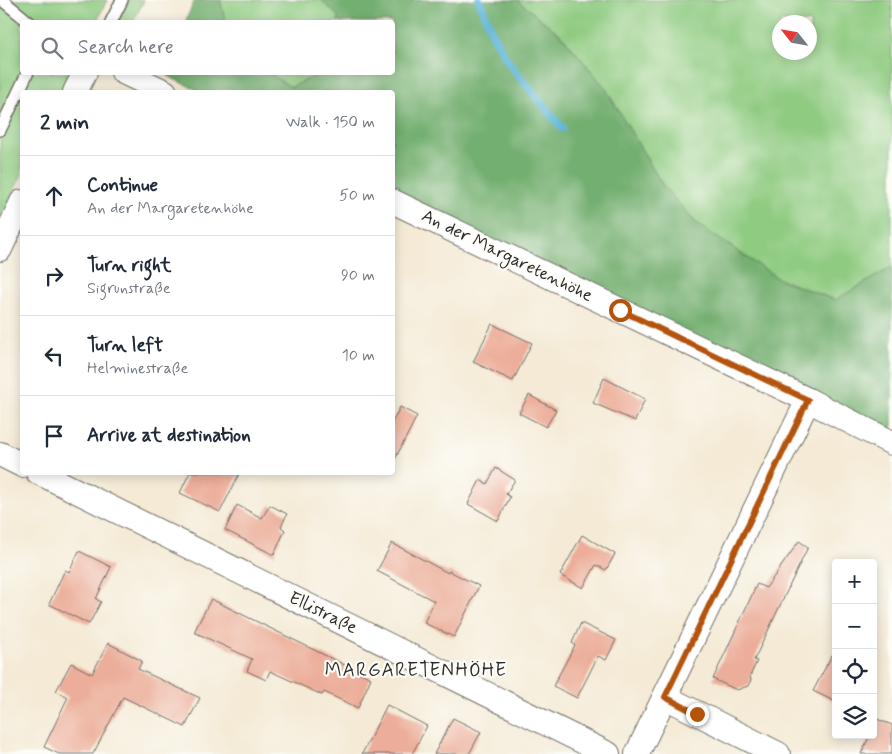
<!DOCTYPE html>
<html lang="en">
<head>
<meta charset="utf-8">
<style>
	:root { --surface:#fff; --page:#f2f2f3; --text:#1f2937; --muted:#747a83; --line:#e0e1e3 }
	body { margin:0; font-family:Mynerve,sans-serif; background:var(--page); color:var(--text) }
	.controls { position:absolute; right:15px; bottom:15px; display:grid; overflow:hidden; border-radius:5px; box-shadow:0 2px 12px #0003 }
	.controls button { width:45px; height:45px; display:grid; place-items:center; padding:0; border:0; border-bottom:1px solid var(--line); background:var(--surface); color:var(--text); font:25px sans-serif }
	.compass { position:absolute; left:772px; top:15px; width:45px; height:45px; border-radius:50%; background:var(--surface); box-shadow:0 2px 12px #0003; rotate:301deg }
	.stop { position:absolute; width:15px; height:15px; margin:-11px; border:4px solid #b45309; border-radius:50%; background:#fff }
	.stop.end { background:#b45309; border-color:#fff; box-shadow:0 1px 5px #0008 }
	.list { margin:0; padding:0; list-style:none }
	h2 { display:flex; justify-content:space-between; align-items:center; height:65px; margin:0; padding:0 20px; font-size:21px }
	h2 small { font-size:16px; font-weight:400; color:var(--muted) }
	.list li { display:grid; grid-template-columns:32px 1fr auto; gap:15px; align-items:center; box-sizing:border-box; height:80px; padding:0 20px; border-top:1px solid var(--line) }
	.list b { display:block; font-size:19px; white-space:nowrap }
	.list p { margin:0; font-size:16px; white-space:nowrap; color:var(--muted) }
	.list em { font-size:16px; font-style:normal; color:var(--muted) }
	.icon { flex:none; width:28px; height:28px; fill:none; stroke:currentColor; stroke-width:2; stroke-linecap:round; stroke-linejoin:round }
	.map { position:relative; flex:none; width:892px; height:754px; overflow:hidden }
	.search { position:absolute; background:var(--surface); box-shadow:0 2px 12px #0003; left:20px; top:20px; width:375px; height:55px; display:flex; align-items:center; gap:12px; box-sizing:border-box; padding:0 18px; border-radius:5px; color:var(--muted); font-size:19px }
	.panel { position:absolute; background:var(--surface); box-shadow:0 2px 12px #0003; left:20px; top:90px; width:375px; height:385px; border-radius:5px }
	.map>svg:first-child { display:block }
	.green { fill:#8fcb81; stroke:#5d7b56; fill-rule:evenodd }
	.forest { fill:#73af6f; stroke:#4f6d4d }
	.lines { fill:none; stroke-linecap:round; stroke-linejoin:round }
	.stream { stroke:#5ab4d7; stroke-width:8 }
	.building { fill:#ecae9a }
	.lane-casing { stroke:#716e66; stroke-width:14 }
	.street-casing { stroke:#716e66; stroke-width:26 }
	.lane { stroke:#fff; stroke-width:11 }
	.street { stroke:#fff; stroke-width:24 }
	.route { stroke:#b45309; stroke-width:6 }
	.labels { text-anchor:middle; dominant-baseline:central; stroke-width:4.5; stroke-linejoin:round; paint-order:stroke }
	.street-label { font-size:18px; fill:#2b2b2b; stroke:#fdfcf7 }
	.neighbourhood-label { font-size:19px; letter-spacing:1px; fill:#2b2b2b; stroke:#fdfcf7 }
</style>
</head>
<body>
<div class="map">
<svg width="892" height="754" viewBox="0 0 892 754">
	<rect width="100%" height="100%" fill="#fdfcf7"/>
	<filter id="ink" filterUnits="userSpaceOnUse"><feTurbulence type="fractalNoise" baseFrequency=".02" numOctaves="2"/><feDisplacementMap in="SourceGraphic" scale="10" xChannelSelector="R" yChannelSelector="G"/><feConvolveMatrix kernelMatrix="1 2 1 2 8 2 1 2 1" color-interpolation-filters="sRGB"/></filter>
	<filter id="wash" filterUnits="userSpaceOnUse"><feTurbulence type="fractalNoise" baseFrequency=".0096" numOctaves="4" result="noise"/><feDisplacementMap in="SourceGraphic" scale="20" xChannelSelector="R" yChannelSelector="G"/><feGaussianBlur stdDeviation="1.12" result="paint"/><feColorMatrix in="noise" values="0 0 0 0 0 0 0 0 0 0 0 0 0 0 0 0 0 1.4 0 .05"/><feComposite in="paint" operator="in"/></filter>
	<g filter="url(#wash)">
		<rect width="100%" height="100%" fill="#f4ead5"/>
		<!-- green -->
		<g class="green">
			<path d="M0,0H107L96,22H22V72L72,73L62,92H22V174L0,220Z"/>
			<path d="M129,0H144L133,22H117Z"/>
			<path d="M220,0H321L338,16V22H227L225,19Z"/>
			<path d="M517,0H892V267L835,300L779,279L696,223L663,186L604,86L562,36ZM780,22H810V52H780Z"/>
			<path d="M268,73H322L291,87Z"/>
		</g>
		<!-- forest -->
		<g class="forest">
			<path d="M195,0H220L225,19L227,22H185Z"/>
			<path d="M321,0H517L562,36L604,86L663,186L696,223L779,279L835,300L892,267V434L393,195L392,92H202L169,77L167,73H268L291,87L322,73L392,72V22H338V16Z"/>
		</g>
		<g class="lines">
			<!-- stream -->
			<path class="stream" d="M479,0L493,35L510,65L562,128"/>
		</g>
		<g id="blocks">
			<!-- building -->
			<g class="building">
				<path d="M492,324L532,343L513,381L473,362Z"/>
				<path d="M604,378L645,399L635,421L593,403Z"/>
				<path d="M529,395L556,410L546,427L519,413Z"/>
				<path d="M400,407L417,416L392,465V423Z"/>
				<path d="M496,468L515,480L506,494L510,497L498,521L468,504L480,480L487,484Z"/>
				<path d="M190,472H240L220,512L180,493Z"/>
				<path d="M237,505L262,518L270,505L287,514L281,527L285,530L274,555L225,530Z"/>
				<path d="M582,535L615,554L606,570L596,565L583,588L560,575Z"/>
				<path d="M799,541L808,547L754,660L757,661L750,676L751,680L748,686L737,690L713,679L757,584L766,588Z"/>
				<path d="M392,543L448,573L449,571L479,586L454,637L424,623L434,601L377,571Z"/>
				<path d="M79,551L111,567L96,599L101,602L89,624L49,604L65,570L69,572Z"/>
				<path d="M211,599L371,678L358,708L324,692L322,695L270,671L266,680L247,671L252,659L194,632Z"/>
				<path d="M581,623L616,640L606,660L598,656L577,698L553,686L575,645L572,643Z"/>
				<path d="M108,643L142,661L138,669L200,698L185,727L123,697L93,754H59L44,747L68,697L56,691L71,663L92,674Z"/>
				<path d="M832,655L836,657V702L813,691Z"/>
				<path d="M387,705L427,726L412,754H362Z"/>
				<path d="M453,718L481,732L469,754H434Z"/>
				<path d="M877,719L892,725V754H861L870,735H873V728Z"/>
			</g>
		</g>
	</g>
	<g filter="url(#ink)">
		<use href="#blocks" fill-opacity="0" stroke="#716e66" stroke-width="1"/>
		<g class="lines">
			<!-- lane casing -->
			<g class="lane-casing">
				<g id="lane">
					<path d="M2,0L29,22"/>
					<path d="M111,22L122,0"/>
					<path d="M0,130L28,72"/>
				</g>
			</g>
			<!-- street casing -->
			<g class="street-casing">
				<g id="street">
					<path d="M123,72L165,92"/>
					<path d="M75,92L85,72"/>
					<path d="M392,201L808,400L892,443"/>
					<path d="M0,249L22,202"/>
					<path d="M0,454L22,465"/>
					<path d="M38,472L608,754"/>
					<path d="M665,697L778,754"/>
					<path d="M637,754L808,400"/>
				</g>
			</g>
			<!-- lane -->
			<use href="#lane" class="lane"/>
			<!-- street -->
			<use href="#street" class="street"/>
		</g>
	</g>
	<g class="lines" filter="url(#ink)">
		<!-- route -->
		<path class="route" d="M620,310L808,400L665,697L697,714"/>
	</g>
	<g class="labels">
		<!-- street labels -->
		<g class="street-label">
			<text transform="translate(507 256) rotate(26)">An der Margaretenhöhe</text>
			<text transform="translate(323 613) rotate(26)">Ellistraße</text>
		</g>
		<!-- neighbourhood labels -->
		<g class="neighbourhood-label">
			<text x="416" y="670">MARGARETENHÖHE</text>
		</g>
	</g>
</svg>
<div class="controls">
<button>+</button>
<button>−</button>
<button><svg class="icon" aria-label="locate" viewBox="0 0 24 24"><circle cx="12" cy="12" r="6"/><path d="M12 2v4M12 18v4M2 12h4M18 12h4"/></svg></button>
<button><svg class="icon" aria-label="layers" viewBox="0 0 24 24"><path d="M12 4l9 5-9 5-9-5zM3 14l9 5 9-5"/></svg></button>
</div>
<svg class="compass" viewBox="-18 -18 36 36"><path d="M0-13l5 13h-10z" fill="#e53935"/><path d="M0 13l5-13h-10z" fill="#747a83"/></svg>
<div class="stop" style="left:620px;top:310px"></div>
<div class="stop end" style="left:697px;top:714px"></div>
<div class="search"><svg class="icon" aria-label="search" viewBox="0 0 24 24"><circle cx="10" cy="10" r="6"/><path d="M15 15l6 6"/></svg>Search here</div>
<section class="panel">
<h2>2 min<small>Walk · 150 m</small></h2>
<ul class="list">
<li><svg class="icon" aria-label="ahead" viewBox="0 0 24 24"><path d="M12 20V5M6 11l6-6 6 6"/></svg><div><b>Continue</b><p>An der Margaretenhöhe</p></div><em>50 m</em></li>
<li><svg class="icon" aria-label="right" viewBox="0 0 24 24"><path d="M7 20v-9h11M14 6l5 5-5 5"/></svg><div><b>Turn right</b><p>Sigrunstraße</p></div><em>90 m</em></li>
<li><svg class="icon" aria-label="left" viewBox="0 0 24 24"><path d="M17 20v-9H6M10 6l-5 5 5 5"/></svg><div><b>Turn left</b><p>Helminestraße</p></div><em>10 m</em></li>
<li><svg class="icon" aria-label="arrive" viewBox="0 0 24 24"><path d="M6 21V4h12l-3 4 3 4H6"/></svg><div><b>Arrive at destination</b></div></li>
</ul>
</section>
</div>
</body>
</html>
